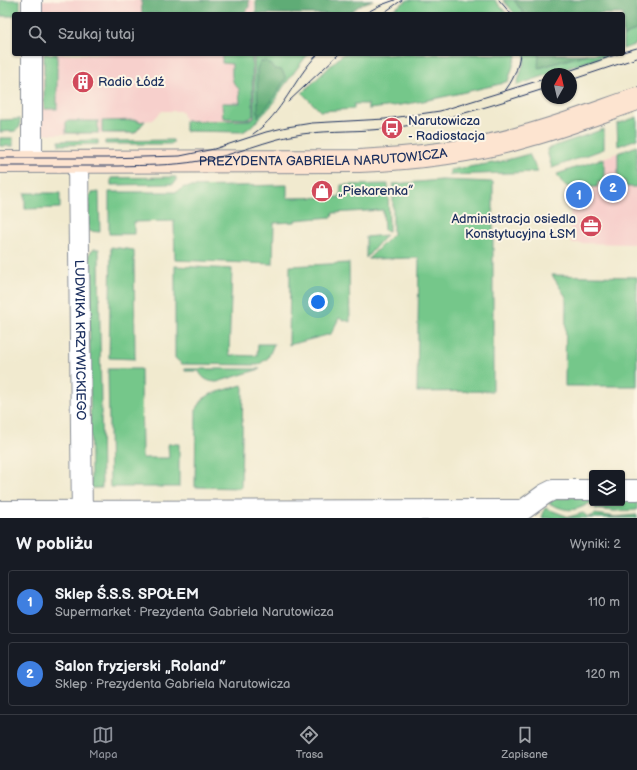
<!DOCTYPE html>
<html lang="pl">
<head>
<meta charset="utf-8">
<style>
	:root { --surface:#171b24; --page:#242831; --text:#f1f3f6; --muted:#9ea1a6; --line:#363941; --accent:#8c9099 }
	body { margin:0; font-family:"Balsamiq Sans",sans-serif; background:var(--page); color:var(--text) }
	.controls { position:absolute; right:12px; bottom:12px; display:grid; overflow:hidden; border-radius:4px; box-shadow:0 1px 3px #0004 }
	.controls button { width:36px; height:36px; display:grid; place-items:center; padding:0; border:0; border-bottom:1px solid var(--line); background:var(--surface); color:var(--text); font:20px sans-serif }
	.compass { position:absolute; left:541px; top:68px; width:36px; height:36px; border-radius:50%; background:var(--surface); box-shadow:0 1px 3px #0004; rotate:8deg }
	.you { position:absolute; left:318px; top:302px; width:14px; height:14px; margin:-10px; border:3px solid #fff; border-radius:50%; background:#1a73e8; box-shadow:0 0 0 6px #1a73e833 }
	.badge { display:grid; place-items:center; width:26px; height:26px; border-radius:50%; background:var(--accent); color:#fff; font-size:13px; font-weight:700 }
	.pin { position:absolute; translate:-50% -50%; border:2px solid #fff; box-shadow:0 1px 4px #0006 }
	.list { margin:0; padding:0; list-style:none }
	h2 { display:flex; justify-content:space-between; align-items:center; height:52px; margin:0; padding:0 16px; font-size:17px }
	h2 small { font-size:13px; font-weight:400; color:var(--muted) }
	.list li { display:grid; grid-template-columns:26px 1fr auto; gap:12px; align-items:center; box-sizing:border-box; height:64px; margin:0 8px 8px; padding:0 8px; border:1px solid var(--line); border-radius:4px }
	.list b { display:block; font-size:15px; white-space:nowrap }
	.list p { margin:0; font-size:13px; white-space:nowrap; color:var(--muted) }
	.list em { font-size:13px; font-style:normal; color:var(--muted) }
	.icon { flex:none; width:22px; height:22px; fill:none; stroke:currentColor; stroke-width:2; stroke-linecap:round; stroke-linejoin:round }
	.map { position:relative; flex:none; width:637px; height:518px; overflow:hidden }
	.search { position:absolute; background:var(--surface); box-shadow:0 1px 3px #0004; left:12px; right:12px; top:12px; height:44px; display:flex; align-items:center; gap:10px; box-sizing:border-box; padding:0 14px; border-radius:4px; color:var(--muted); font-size:15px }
	.sheet { height:196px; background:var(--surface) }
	nav { display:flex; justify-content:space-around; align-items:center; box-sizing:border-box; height:56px; border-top:1px solid var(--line); background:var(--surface); font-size:11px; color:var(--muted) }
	nav a { display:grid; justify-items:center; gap:2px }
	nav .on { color:var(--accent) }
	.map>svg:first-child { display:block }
	.built { fill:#f7d0cc }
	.green { fill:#74c78a; stroke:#487b74 }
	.forest { fill:#5fac76; stroke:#3d6e6a }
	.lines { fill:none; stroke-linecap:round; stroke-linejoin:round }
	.street-casing { stroke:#868c96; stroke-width:22 }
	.secondary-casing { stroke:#868c96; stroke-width:24 }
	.street { stroke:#fff; stroke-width:20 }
	.secondary { stroke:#fde4d0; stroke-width:22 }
	.tram { stroke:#1b2f5e; stroke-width:1 }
	.labels { text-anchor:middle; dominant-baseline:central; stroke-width:4; stroke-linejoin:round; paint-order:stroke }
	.poi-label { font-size:13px; fill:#1b2f5e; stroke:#fcf5e5; text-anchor:start }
	.street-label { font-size:13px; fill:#1b2f5e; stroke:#fcf5e5 }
</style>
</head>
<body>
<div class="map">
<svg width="637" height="518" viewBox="0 0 637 518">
	<rect width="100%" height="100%" fill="#fcf5e5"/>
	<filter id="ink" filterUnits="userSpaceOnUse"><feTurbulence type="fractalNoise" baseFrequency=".025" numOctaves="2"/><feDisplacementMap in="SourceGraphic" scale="8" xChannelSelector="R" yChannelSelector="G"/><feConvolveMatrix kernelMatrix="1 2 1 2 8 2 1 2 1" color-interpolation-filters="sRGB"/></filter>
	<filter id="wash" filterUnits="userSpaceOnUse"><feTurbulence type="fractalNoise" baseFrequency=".012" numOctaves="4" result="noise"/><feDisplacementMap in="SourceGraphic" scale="16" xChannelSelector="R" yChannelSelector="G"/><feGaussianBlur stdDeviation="0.9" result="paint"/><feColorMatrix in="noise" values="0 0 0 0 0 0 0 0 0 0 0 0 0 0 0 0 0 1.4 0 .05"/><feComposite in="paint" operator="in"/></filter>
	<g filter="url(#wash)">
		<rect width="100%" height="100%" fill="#f1eacf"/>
		<!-- built -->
		<g class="built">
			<rect x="42" y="0" width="212" height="14"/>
			<path d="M42,54H254V118L250,120L185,121L181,111H162L153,120L145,121L135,134H41Z"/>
			<path d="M637,146V244L571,243L570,188L563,184L557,174Z"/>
		</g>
		<!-- green -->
		<g class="green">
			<path d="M0,0H20V14H14V16H0Z"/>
			<path d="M408,0H495L507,14H386Z"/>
			<path d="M503,0H514L524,14H515Z"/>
			<path d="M637,29V44L623,49V37Z"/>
			<rect x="44" y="54" width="13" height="55"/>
			<path d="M222,54H252L253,116L249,119L223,118L222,103H240L239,89C230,82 232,74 232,64L222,63Z"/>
			<path d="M254,54H308L283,87L273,104L252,126L243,132L185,131V121L250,120L254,118Z"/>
			<path d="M343,54H517L508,81L500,84C456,94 413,105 368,109V104H354V109L320,111L302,93Z"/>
			<path d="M525,54H539V68L587,54H610L517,85L524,62Z"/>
			<path d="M637,117V139L618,146L617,124Z"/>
			<path d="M20,119V127L15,131L0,132V120Z"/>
			<path d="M138,120V122L145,121L135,133H102V121Z"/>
			<rect x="66" y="121" width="32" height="12"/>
			<path d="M604,129V149L552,168L547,151L549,148Z"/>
			<rect x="0" y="138" width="13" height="8"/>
			<path d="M98,140V144L59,145V141Z"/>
			<path d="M173,140V144H105V141Z"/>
			<path d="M637,146V187H626L625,181H618V153Z"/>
			<path d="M529,154L538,172L450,175V170L499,162Z"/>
			<path d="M604,158V182H598L597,187L570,188L563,184L557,174Z"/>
			<path d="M176,177V182L173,184L111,185V178Z"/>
			<path d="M441,180L493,182V391L417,392L419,258L368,259L393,234V184Z"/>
			<path d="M388,184L389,231L384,230L383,210L333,213L332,217L295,220V222L274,223L273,264L175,260L174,221L134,222V234H109V192H177L184,187L287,185V198L340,197L341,185Z"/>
			<path d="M99,192L100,232L88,231L89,197L92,193Z"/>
			<path d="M25,193H60V208L25,209Z"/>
			<path d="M386,235L366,258V237Z"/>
			<path d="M111,247L134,250L135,359L109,358Z"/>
			<path d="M94,249H99L102,488H91L89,254Z"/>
			<path d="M349,263L350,322L339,318L331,334L289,345L290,266Z"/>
			<path d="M175,266L232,269L229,355L257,356L258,344H274L268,358L258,365L182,364L175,358Z"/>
			<path d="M552,275L637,277V386H565L566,297Z"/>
			<path d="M108,369H141L142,458H169L168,444H179V487H110Z"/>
			<path d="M185,369H260L217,382C209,382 202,379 199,371H185Z"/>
			<path d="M242,385L243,388L241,488L195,487L196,410L203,399L211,394Z"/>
			<path d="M592,496V503H622V496H637V510L614,511L596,509L595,506L590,503C587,504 585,506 582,507C569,513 560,508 548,503L554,499Z"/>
			<path d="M545,508L569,517L583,513L588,517L592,516L595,514L616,517L637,515V518H542Z"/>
		</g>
		<!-- forest -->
		<g class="forest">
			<path d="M141,0H249V7L244,13L231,14H142Z"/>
			<path d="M256,0H373L362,4L348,14H256Z"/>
			<path d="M514,0H637V29L623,37V14H524Z"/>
			<path d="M539,54H587L538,68Z"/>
			<path d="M266,61L275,69L282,70L286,78L271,102L258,117L257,69L260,62Z"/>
		</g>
	</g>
	<g filter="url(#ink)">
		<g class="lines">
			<!-- street casing -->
			<g class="street-casing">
				<g id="street">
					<path d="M32,0V14"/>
					<path d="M32,162V54"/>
					<path id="s1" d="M78,162L82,518"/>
					<path d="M622,490H637"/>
					<path d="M0,511L523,510L545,494L553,490H592"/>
				</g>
			</g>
			<!-- secondary casing -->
			<g class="secondary-casing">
				<g id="secondary">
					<path id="s2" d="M0,162L359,161C417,158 474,152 530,135C566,125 602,111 637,99"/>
				</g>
			</g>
			<!-- street -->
			<use href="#street" class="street"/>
			<!-- secondary -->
			<use href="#secondary" class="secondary"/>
			<!-- tram -->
			<g class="tram">
				<path d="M499,0L511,14"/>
				<path d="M364,14L381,5L395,0"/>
				<path d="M382,14L402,0"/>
				<path d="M623,52L637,48"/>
				<path d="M560,74L618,54"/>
				<path d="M571,80L637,58"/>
				<path d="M504,92C513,81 518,69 520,54"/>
				<path d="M288,102L339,54"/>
				<path d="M253,134C283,114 293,79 318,54"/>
				<path d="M0,158H106L180,156L214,149L266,132L287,127L312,123L385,119L440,111L547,78"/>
				<path d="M0,166C39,166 79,166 118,166C145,165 172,166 199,161C235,156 266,139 302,134C331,130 362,132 392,128C446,121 496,104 547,88"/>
			</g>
		</g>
	</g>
	<!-- icons -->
	<defs>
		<g id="building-disc" transform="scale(1.15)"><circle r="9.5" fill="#d1495b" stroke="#fcf5e5"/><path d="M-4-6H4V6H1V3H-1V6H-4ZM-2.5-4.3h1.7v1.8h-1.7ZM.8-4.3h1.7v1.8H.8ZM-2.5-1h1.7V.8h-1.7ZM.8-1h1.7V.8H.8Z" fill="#fff"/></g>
		<g id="bus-disc" transform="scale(1.15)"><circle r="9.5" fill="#d1495b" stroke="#fcf5e5"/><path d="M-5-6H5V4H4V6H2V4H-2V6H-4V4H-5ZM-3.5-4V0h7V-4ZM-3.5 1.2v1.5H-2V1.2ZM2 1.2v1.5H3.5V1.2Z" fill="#fff"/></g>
		<g id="shop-disc" transform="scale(1.15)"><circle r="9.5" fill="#d1495b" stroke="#fcf5e5"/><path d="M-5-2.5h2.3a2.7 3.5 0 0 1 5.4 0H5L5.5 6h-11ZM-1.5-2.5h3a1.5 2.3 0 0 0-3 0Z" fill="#fff"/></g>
		<g id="office-disc" transform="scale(1.15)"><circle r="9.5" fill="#d1495b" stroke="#fcf5e5"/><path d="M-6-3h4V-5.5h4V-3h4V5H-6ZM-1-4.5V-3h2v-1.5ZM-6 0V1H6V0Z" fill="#fff"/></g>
	</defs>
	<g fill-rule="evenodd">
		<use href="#building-disc" x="83" y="82"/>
		<use href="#bus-disc" x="392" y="128"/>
		<use href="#shop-disc" x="322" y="191"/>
		<use href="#office-disc" x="591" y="226"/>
	</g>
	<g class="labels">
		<!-- poi labels -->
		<g class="poi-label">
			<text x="98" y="82">Radio Łódź</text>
			<text x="408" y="121">Narutowicza<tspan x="408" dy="15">- Radiostacja</tspan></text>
			<text x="338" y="191">„Piekarenka”</text>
			<text x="576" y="219" text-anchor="end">Administracja osiedla<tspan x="576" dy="15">Konstytucyjna ŁSM</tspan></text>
		</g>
		<!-- street labels -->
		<g class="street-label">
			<text stroke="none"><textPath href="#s2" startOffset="323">PREZYDENTA GABRIELA NARUTOWICZA</textPath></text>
			<text stroke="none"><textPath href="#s1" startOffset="178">LUDWIKA KRZYWICKIEGO</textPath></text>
		</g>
	</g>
</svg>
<div class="controls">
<button><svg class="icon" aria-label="layers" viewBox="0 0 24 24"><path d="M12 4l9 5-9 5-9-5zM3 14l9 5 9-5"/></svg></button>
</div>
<svg class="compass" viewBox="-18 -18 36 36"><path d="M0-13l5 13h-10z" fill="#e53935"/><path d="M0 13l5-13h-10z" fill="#9ea1a6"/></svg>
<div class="you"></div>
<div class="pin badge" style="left:579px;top:195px;background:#3f7fe0">1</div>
<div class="pin badge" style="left:613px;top:188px;background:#3f7fe0">2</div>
<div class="search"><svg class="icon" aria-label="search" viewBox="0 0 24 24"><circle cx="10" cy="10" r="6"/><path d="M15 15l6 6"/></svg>Szukaj tutaj</div>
</div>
<section class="sheet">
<h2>W pobliżu<small>Wyniki: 2</small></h2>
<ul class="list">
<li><span class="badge" style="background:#3f7fe0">1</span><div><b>Sklep Ś.S.S. SPOŁEM</b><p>Supermarket · Prezydenta Gabriela Narutowicza</p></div><em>110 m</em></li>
<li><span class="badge" style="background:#3f7fe0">2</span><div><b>Salon fryzjerski „Roland”</b><p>Sklep · Prezydenta Gabriela Narutowicza</p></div><em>120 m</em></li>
</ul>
</section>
<nav>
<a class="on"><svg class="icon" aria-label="map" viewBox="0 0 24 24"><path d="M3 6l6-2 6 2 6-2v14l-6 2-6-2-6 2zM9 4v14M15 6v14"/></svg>Mapa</a>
<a><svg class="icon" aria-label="directions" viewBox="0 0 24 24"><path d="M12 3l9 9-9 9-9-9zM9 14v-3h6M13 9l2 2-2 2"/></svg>Trasa</a>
<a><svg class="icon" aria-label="saved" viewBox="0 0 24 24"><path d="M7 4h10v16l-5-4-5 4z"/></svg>Zapisane</a>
</nav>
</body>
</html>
